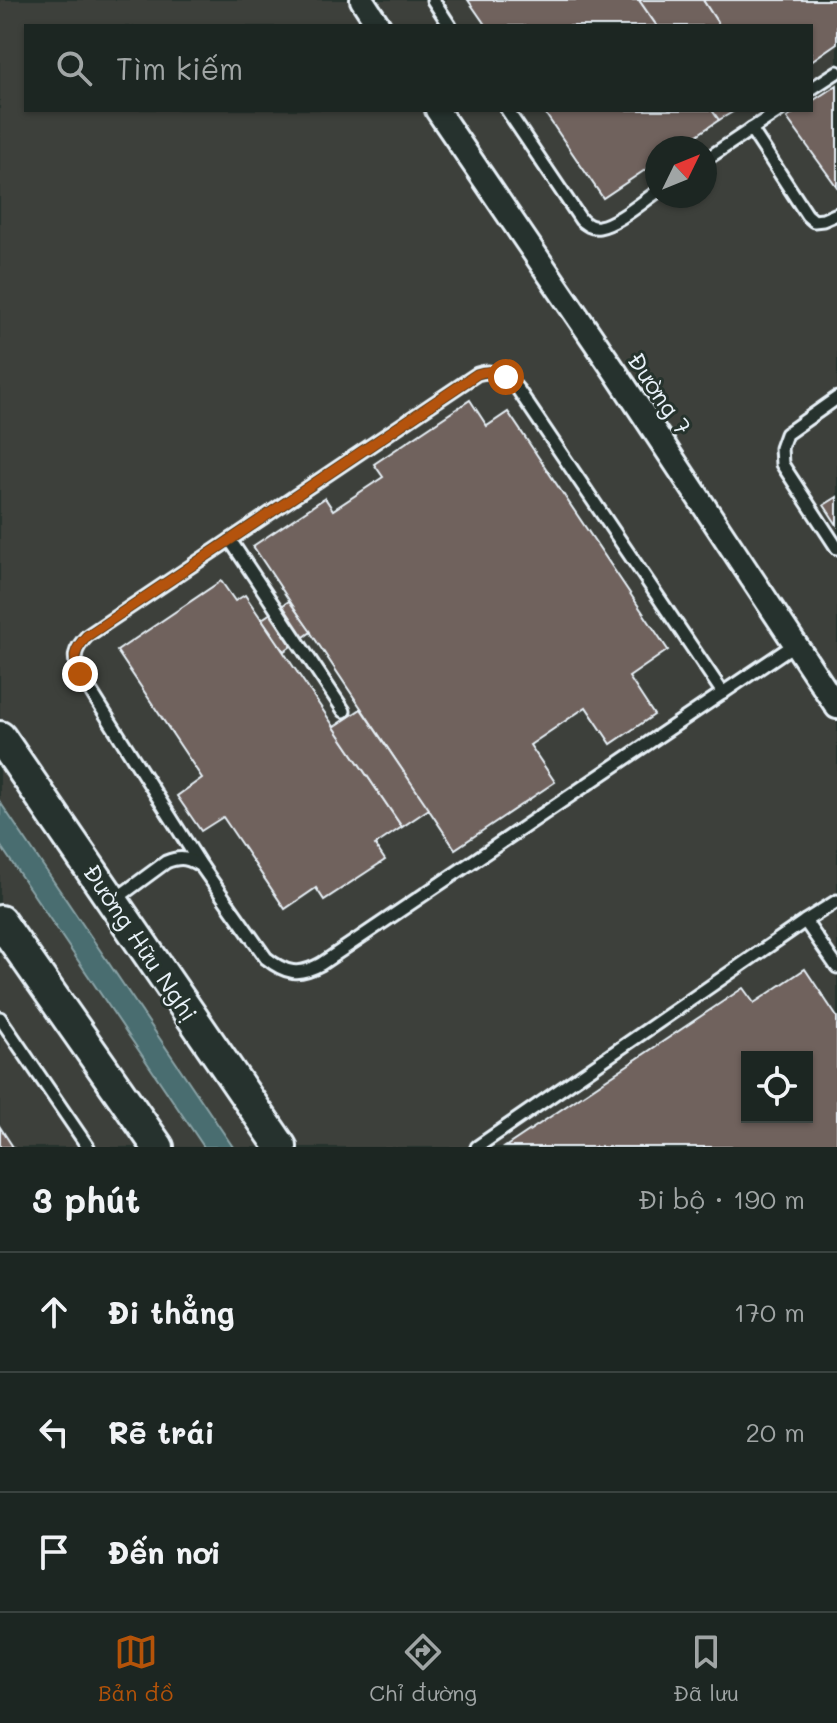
<!DOCTYPE html>
<html lang="vi">
<head>
<meta charset="utf-8">
<style>
	:root { --surface:#1c2622; --page:#252e2a; --text:#f1f3f6; --muted:#a0a5a5; --line:#3a4340; --accent:#b45309 }
	body { margin:0; font-family:Mali,sans-serif; background:var(--page); color:var(--text) }
	.controls { position:absolute; right:24px; bottom:24px; display:grid; overflow:hidden; border-radius:0px; box-shadow:0 2px 6px #0004 }
	.controls button { width:72px; height:72px; display:grid; place-items:center; padding:0; border:0; border-bottom:2px solid var(--line); background:var(--surface); color:var(--text); font:40px sans-serif }
	.compass { position:absolute; left:645px; top:136px; width:72px; height:72px; border-radius:50%; background:var(--surface); box-shadow:0 2px 6px #0004; rotate:47deg }
	.stop { position:absolute; width:24px; height:24px; margin:-18px; border:6px solid #b45309; border-radius:50%; background:#fff }
	.stop.end { background:#b45309; border-color:#fff; box-shadow:0 2px 8px #0008 }
	.list { margin:0; padding:0; list-style:none }
	h2 { display:flex; justify-content:space-between; align-items:center; height:104px; margin:0; padding:0 32px; font-size:34px }
	h2 small { font-size:26px; font-weight:400; color:var(--muted) }
	.list li { display:grid; grid-template-columns:52px 1fr auto; gap:24px; align-items:center; box-sizing:border-box; height:120px; padding:0 32px; border-top:2px solid var(--line) }
	.list b { display:block; font-size:30px; white-space:nowrap }
	.list em { font-size:26px; font-style:normal; color:var(--muted) }
	.icon { flex:none; width:44px; height:44px; fill:none; stroke:currentColor; stroke-width:2; stroke-linecap:round; stroke-linejoin:round }
	.map { position:relative; flex:none; width:837px; height:1147px; overflow:hidden }
	.search { position:absolute; background:var(--surface); box-shadow:0 2px 6px #0004; left:24px; right:24px; top:24px; height:88px; display:flex; align-items:center; gap:20px; box-sizing:border-box; padding:0 28px; border-radius:0px; color:var(--muted); font-size:30px }
	.sheet { height:464px; background:var(--surface) }
	nav { display:flex; justify-content:space-around; align-items:center; box-sizing:border-box; height:112px; border-top:2px solid var(--line); background:var(--surface); font-size:22px; color:var(--muted) }
	nav a { display:grid; justify-items:center; gap:4px }
	nav .on { color:var(--accent) }
	.map>svg:first-child { display:block }
	.built { fill:#3c413b; fill-rule:evenodd }
	.water { fill:#496d6f; stroke:#89a2a6; stroke-width:2 }
	.building { fill:#6f625d; stroke:#e8f1f8; stroke-width:2; fill-rule:evenodd }
	.lines { fill:none; stroke-linecap:round; stroke-linejoin:round }
	.lane-casing { stroke:#e8f1f8; stroke-width:17 }
	.street-casing { stroke:#e8f1f8; stroke-width:28 }
	.secondary-casing { stroke:#e8f1f8; stroke-width:36 }
	.lane { stroke:#26332d; stroke-width:11 }
	.street { stroke:#26332d; stroke-width:22 }
	.secondary { stroke:#26332d; stroke-width:30 }
	.route { stroke:#b45309; stroke-width:10 }
	.labels { text-anchor:middle; dominant-baseline:central; stroke-width:6; stroke-linejoin:round; paint-order:stroke }
	.street-label { font-size:24px; fill:#e8f1f8; stroke:#26332d }
</style>
</head>
<body>
<div class="map">
<svg width="837" height="1147" viewBox="0 0 837 1147">
	<rect width="100%" height="100%" fill="#26332d"/>
	<filter id="ink" filterUnits="userSpaceOnUse"><feTurbulence type="fractalNoise" baseFrequency=".0125" numOctaves="2"/><feDisplacementMap in="SourceGraphic" scale="16" xChannelSelector="R" yChannelSelector="G"/><feConvolveMatrix kernelMatrix="1 2 1 2 8 2 1 2 1" color-interpolation-filters="sRGB"/></filter>
	<g filter="url(#ink)">
		<!-- built -->
		<path class="built" d="M0,0H837V1147H0ZM26,26H811V110H26ZM657,148H705V196H657ZM747,1057H807V1117H747Z"/>
		<!-- water -->
		<path class="water" d="M0,802L233,1147H204L0,845Z"/>
		<!-- building -->
		<g class="building">
			<path d="M468,0H639L657,26H486Z"/>
			<path d="M639,0H703L720,26H657Z"/>
			<path d="M703,0H837V43L811,61V26H720Z"/>
			<path d="M837,85V187L787,118L798,110H811V102Z"/>
			<path d="M543,110H712L719,120L678,148H657V162L603,198Z"/>
			<path d="M712,110H736L719,120Z"/>
			<path d="M470,400L487,426L508,412L668,650L629,677L654,715L611,744L586,707L530,745L555,782L455,849L253,546L325,498L333,510L383,477L374,464Z"/>
			<path d="M837,497V525L824,505Z"/>
			<path d="M221,581L235,601L245,595L402,827L375,845L385,860L324,900L316,888L285,909L223,817L201,831L177,796L202,778L117,651Z"/>
			<path d="M289,601L311,632L284,651L262,619Z"/>
			<path d="M361,709L429,809L402,827L334,727Z"/>
			<path d="M805,969L837,1017V1147H505L743,988L754,1003ZM747,1057H807V1117H747Z"/>
			<path d="M0,1127L13,1147H0Z"/>
		</g>
		<g class="lines">
			<!-- lane casing -->
			<g class="lane-casing">
				<g id="lane">
					<path d="M433,0L450,26"/>
					<path d="M811,89L837,72"/>
					<path d="M507,110L581,220C587,225 591,228 599,227C617,224 642,202 657,192"/>
					<path d="M751,129L807,215L814,221L823,220L837,214"/>
					<path d="M705,160L780,110"/>
					<path d="M837,398L786,434L781,448L782,464L837,548"/>
					<path d="M230,540L344,711"/>
					<path d="M202,867L80,674C72,657 74,650 87,636L477,374C495,368 508,376 519,391L723,693"/>
					<path d="M113,901L166,862C181,856 189,858 202,867L266,958C286,974 299,976 321,964L795,644"/>
					<path d="M837,901L805,921L837,967"/>
					<path d="M0,1018L88,1147"/>
					<path d="M477,1147L805,921"/>
				</g>
			</g>
			<!-- street casing -->
			<g class="street-casing">
				<g id="street">
					<path d="M362,0L379,26"/>
					<path d="M437,110L616,373L837,707"/>
				</g>
			</g>
			<!-- secondary casing -->
			<g class="secondary-casing">
				<g id="secondary">
					<path d="M0,737L281,1147"/>
					<path d="M0,921L158,1147"/>
				</g>
			</g>
			<!-- lane -->
			<use href="#lane" class="lane"/>
			<!-- street -->
			<use href="#street" class="street"/>
			<!-- secondary -->
			<use href="#secondary" class="secondary"/>
		</g>
	</g>
	<g class="lines" filter="url(#ink)">
		<!-- route -->
		<path class="route" d="M80,674C72,657 74,650 87,636L477,374C489,370 495,371 506,377"/>
	</g>
	<g class="labels">
		<!-- street labels -->
		<g class="street-label">
			<text transform="translate(660 393) rotate(56)">Đường 7</text>
			<text transform="translate(141 942) rotate(56)">Đường Hữu Nghị</text>
		</g>
	</g>
</svg>
<div class="controls">
<button><svg class="icon" aria-label="locate" viewBox="0 0 24 24"><circle cx="12" cy="12" r="6"/><path d="M12 2v4M12 18v4M2 12h4M18 12h4"/></svg></button>
</div>
<svg class="compass" viewBox="-18 -18 36 36"><path d="M0-13l5 13h-10z" fill="#e53935"/><path d="M0 13l5-13h-10z" fill="#a0a5a5"/></svg>
<div class="stop" style="left:506px;top:377px"></div>
<div class="stop end" style="left:80px;top:674px"></div>
<div class="search"><svg class="icon" aria-label="search" viewBox="0 0 24 24"><circle cx="10" cy="10" r="6"/><path d="M15 15l6 6"/></svg>Tìm kiếm</div>
</div>
<section class="sheet">
<h2>3 phút<small>Đi bộ · 190 m</small></h2>
<ul class="list">
<li><svg class="icon" aria-label="ahead" viewBox="0 0 24 24"><path d="M12 20V5M6 11l6-6 6 6"/></svg><div><b>Đi thẳng</b></div><em>170 m</em></li>
<li><svg class="icon" aria-label="left" viewBox="0 0 24 24"><path d="M17 20v-9H6M10 6l-5 5 5 5"/></svg><div><b>Rẽ trái</b></div><em>20 m</em></li>
<li><svg class="icon" aria-label="arrive" viewBox="0 0 24 24"><path d="M6 21V4h12l-3 4 3 4H6"/></svg><div><b>Đến nơi</b></div></li>
</ul>
</section>
<nav>
<a class="on"><svg class="icon" aria-label="map" viewBox="0 0 24 24"><path d="M3 6l6-2 6 2 6-2v14l-6 2-6-2-6 2zM9 4v14M15 6v14"/></svg>Bản đồ</a>
<a><svg class="icon" aria-label="directions" viewBox="0 0 24 24"><path d="M12 3l9 9-9 9-9-9zM9 14v-3h6M13 9l2 2-2 2"/></svg>Chỉ đường</a>
<a><svg class="icon" aria-label="saved" viewBox="0 0 24 24"><path d="M7 4h10v16l-5-4-5 4z"/></svg>Đã lưu</a>
</nav>
</body>
</html>
